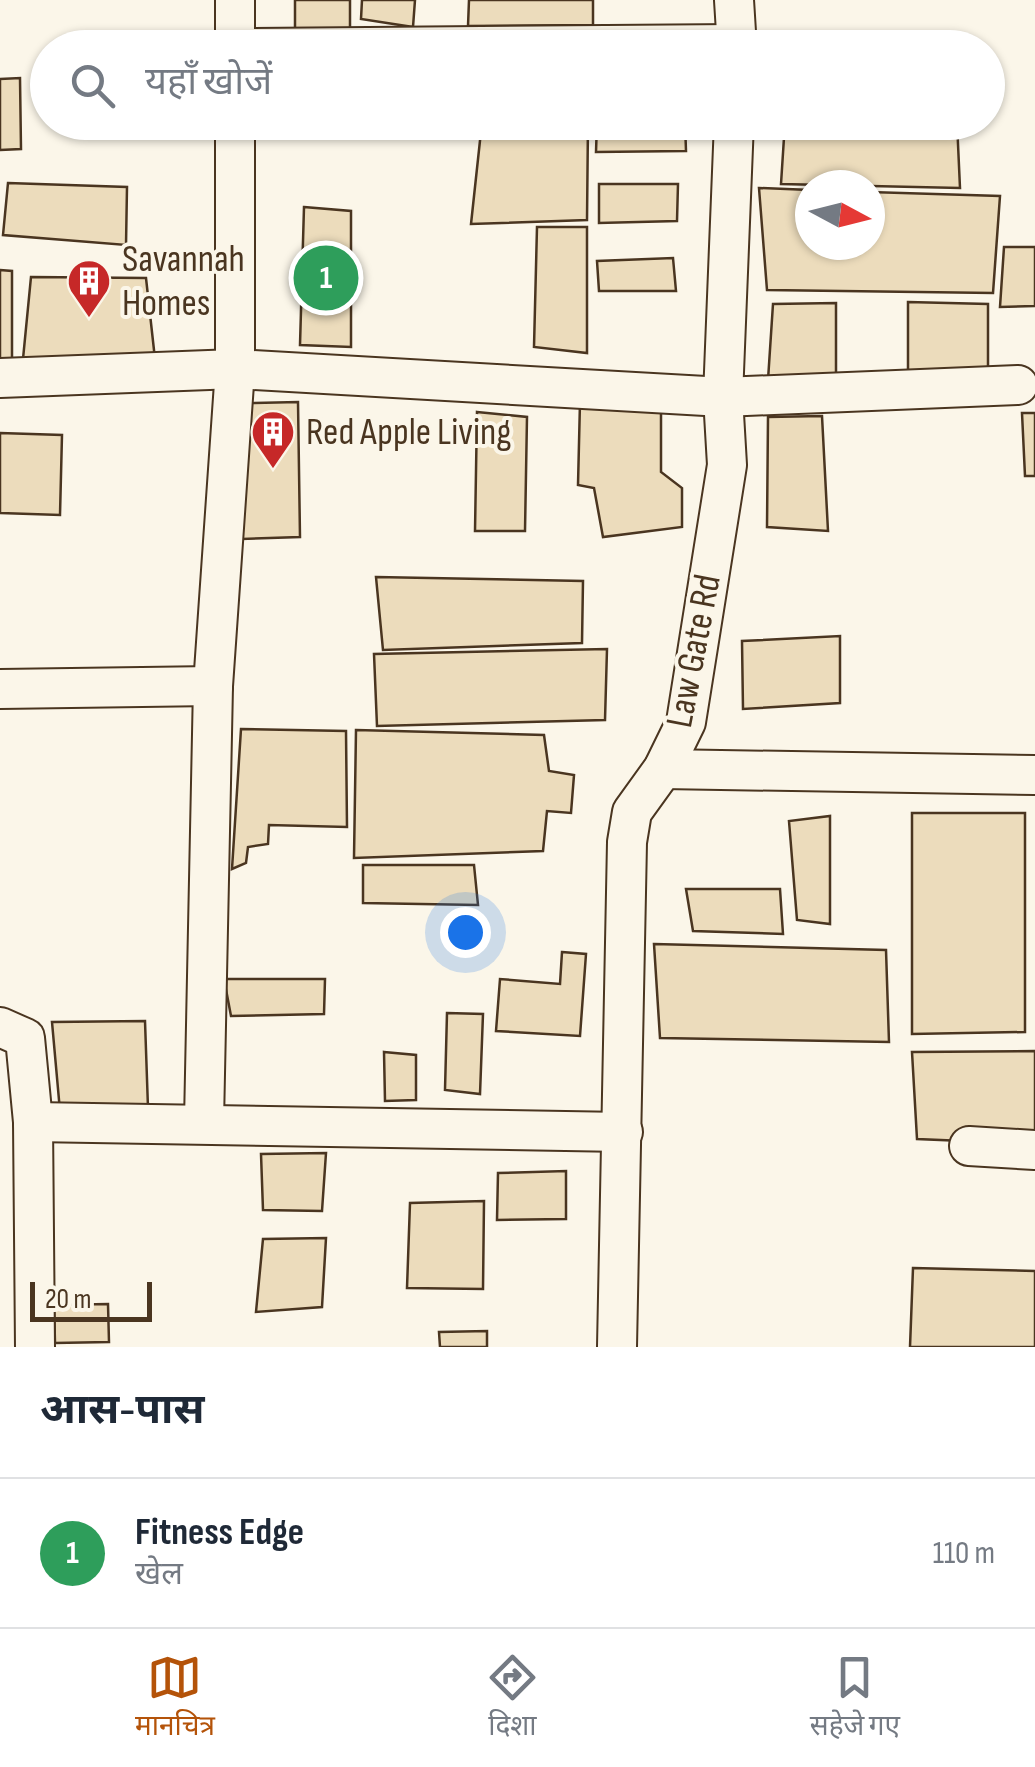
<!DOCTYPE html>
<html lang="hi">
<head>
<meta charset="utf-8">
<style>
	:root { --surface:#fff; --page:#f2f2f3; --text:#1f2937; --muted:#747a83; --line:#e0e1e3; --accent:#b45309 }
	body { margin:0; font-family:"Sofia Sans Condensed","Noto Sans Devanagari",sans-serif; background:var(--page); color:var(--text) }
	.compass { position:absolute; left:795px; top:170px; width:90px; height:90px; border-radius:50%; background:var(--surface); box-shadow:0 2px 8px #0004; rotate:97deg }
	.scale { position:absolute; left:30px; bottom:25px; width:122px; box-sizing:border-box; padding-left:10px; border:5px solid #4a3520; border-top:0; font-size:28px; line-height:35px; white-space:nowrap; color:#4a3520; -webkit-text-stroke:8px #fbf6e9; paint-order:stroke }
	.you { position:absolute; left:465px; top:932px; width:35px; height:35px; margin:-25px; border:8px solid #fff; border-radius:50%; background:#1a73e8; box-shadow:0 0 0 15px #1a73e833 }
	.badge { display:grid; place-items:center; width:65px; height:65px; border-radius:50%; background:var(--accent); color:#fff; font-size:32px; font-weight:700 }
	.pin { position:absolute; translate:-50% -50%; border:5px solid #fff; box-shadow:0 2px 10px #0006 }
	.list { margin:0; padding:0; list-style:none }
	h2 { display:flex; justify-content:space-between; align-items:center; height:130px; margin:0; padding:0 40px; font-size:42px }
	h2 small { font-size:32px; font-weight:400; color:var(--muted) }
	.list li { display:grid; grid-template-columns:65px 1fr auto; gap:30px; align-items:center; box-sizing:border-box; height:150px; padding:0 40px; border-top:2px solid var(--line) }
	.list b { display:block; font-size:38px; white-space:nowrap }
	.list p { margin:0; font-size:32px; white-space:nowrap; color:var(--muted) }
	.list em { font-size:32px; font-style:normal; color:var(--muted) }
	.icon { flex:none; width:55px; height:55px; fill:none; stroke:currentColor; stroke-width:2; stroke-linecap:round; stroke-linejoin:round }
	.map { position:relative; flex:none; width:1035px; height:1347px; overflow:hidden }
	.search { position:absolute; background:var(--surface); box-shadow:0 2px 8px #0004; left:30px; right:30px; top:30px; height:110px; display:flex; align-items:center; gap:25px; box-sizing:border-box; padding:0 35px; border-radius:55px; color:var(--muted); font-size:38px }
	.sheet { height:280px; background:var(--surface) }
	nav { display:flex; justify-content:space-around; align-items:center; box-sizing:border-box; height:140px; border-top:2px solid var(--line); background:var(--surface); font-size:28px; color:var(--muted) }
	nav a { display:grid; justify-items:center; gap:5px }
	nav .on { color:var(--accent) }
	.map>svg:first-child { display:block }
	.building { fill:#ecdcbc; stroke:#4a3520; stroke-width:2.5 }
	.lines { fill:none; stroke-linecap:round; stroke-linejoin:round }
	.minor-casing { stroke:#4a3520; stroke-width:42 }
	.minor { stroke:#fbf6e9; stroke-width:38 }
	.labels { text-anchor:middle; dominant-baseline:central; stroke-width:8; stroke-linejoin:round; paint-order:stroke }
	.poi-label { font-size:38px; fill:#4a3520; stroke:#fbf6e9; text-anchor:start }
	.street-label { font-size:38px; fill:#4a3520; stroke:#fbf6e9 }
</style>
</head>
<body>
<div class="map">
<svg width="1035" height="1347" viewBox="0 0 1035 1347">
	<rect width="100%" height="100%" fill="#fbf6e9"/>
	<!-- building -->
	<g class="building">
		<path d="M295,0H350V28L295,30Z"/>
		<path d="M362,0H415L413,27L361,19Z"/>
		<path d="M469,0H593V25L468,26Z"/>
		<path d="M20,78L21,149L0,150V79Z"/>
		<path d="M482,122H588L587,220L471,224Z"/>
		<path d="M597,122H685L686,151L596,152Z"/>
		<path d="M785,122H957L960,188L781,184Z"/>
		<path d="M8,183L127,187L126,245L3,235Z"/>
		<path d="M599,184H678L677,221L599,223Z"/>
		<path d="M759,188L810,190V245H870V192L1000,196L993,293L767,290Z"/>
		<path d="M304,207L351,211V347L300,345Z"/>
		<path d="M537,227H587V353L534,347Z"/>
		<path d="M1004,247H1035V306L1000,307Z"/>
		<path d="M673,258L676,291H599L597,261Z"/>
		<path d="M0,270L12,271V364L0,365Z"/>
		<path d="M31,277L146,278L155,359H23Z"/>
		<path d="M908,302L988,304V374H908Z"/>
		<path d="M836,303V381L768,380L773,304Z"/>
		<path d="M298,402L300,537L242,539L251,403Z"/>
		<path d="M580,402L661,405V472L682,488V527L603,537L594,488L578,485Z"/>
		<path d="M477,412L527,417L525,531H475Z"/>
		<path d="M1022,413H1035V476H1025Z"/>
		<path d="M822,416L828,531L767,527L768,417Z"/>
		<path d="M0,433L62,435L60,515L0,513Z"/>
		<path d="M376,577L583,581L582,643L383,650Z"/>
		<path d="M840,636V703L743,709L742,641Z"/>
		<path d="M607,649L605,720L377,726L374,654Z"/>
		<path d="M241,729L346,731L347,827L269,825L268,844L248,847L246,863L232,869Z"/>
		<path d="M356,730L544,735L549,771L574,775L571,813L547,811L543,851L354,858Z"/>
		<path d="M912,813H1025V1032L912,1034Z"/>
		<path d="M830,816V924L797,920L789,821Z"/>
		<path d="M363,865H474L478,905L363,903Z"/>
		<path d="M686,889H780L783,934L693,931Z"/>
		<path d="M654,944L886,950L889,1042L660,1038Z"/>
		<path d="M562,952L586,954L580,1036L496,1031L500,979L560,984Z"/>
		<path d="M224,979H325L324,1014L231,1016Z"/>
		<path d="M447,1013L483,1014L480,1094L445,1090Z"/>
		<path d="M145,1021L148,1108L60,1111L52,1022Z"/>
		<path d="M1035,1051V1144L917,1139L912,1052Z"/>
		<path d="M384,1052L416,1055V1100L385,1101Z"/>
		<path d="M326,1153L322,1211L263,1210L261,1154Z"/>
		<path d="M566,1171V1219L497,1220L498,1173Z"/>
		<path d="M484,1201L483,1289L407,1288L410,1203Z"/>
		<path d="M326,1238L322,1307L256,1312L263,1239Z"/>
		<path d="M913,1268L1035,1271V1347H910Z"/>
		<path d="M108,1304L109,1342L55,1343L54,1305Z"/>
		<path d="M487,1331V1347H440L439,1332Z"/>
	</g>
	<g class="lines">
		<!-- minor casing -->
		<g class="minor-casing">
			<g id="minor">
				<path d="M235,0V48"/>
				<path d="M734,0L737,48"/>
				<path d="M245,48L737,44"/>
				<path d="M0,378L235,369L723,397L1018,385"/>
				<path d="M0,689L213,686"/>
				<path d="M663,769L1035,775"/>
				<path d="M0,1027L25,1038L33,1122L35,1347"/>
				<path d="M33,1122L623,1132"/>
				<path d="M204,1122L213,686L235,369V122"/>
				<path d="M969,1146L1035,1150"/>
				<path d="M617,1347L627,842L632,812L663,769L686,722L727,465L723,397L734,122"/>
			</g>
		</g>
		<!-- minor -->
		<use href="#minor" class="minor"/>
	</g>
	<!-- icons -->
	<defs>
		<g id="building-pin" transform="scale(2.25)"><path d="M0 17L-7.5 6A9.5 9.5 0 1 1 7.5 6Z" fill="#c62828" stroke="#fbf6e9"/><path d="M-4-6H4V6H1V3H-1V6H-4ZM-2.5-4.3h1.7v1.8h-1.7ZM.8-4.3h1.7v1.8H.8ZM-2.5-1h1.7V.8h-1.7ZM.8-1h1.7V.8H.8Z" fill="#fff"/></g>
	</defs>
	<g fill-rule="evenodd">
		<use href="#building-pin" x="89" y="281"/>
		<use href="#building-pin" x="273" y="432"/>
	</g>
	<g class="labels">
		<!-- poi labels -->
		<g class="poi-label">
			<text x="122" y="259">Savannah<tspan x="122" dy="44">Homes</tspan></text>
			<text x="306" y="432">Red Apple Living</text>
		</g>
		<!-- street labels -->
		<g class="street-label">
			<text transform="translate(694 651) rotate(-79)">Law Gate Rd</text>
		</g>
	</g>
</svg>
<svg class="compass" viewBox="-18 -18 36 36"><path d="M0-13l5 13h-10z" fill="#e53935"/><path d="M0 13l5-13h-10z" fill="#747a83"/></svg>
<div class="scale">20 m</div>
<div class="you"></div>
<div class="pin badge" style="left:326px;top:278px;background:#2e9e5b">1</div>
<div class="search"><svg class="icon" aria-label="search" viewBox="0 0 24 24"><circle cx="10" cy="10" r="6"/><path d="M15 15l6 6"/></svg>यहाँ खोजें</div>
</div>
<section class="sheet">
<h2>आस-पास<small></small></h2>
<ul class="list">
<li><span class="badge" style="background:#2e9e5b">1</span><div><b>Fitness Edge</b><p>खेल</p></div><em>110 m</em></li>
</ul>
</section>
<nav>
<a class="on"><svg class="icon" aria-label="map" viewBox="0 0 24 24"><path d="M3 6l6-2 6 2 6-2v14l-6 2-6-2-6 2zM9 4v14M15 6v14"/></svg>मानचित्र</a>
<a><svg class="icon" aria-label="directions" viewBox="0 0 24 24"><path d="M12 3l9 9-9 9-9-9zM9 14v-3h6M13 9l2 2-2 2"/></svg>दिशा</a>
<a><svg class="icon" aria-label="saved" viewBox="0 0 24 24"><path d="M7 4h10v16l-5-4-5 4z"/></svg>सहेजे गए</a>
</nav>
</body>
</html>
